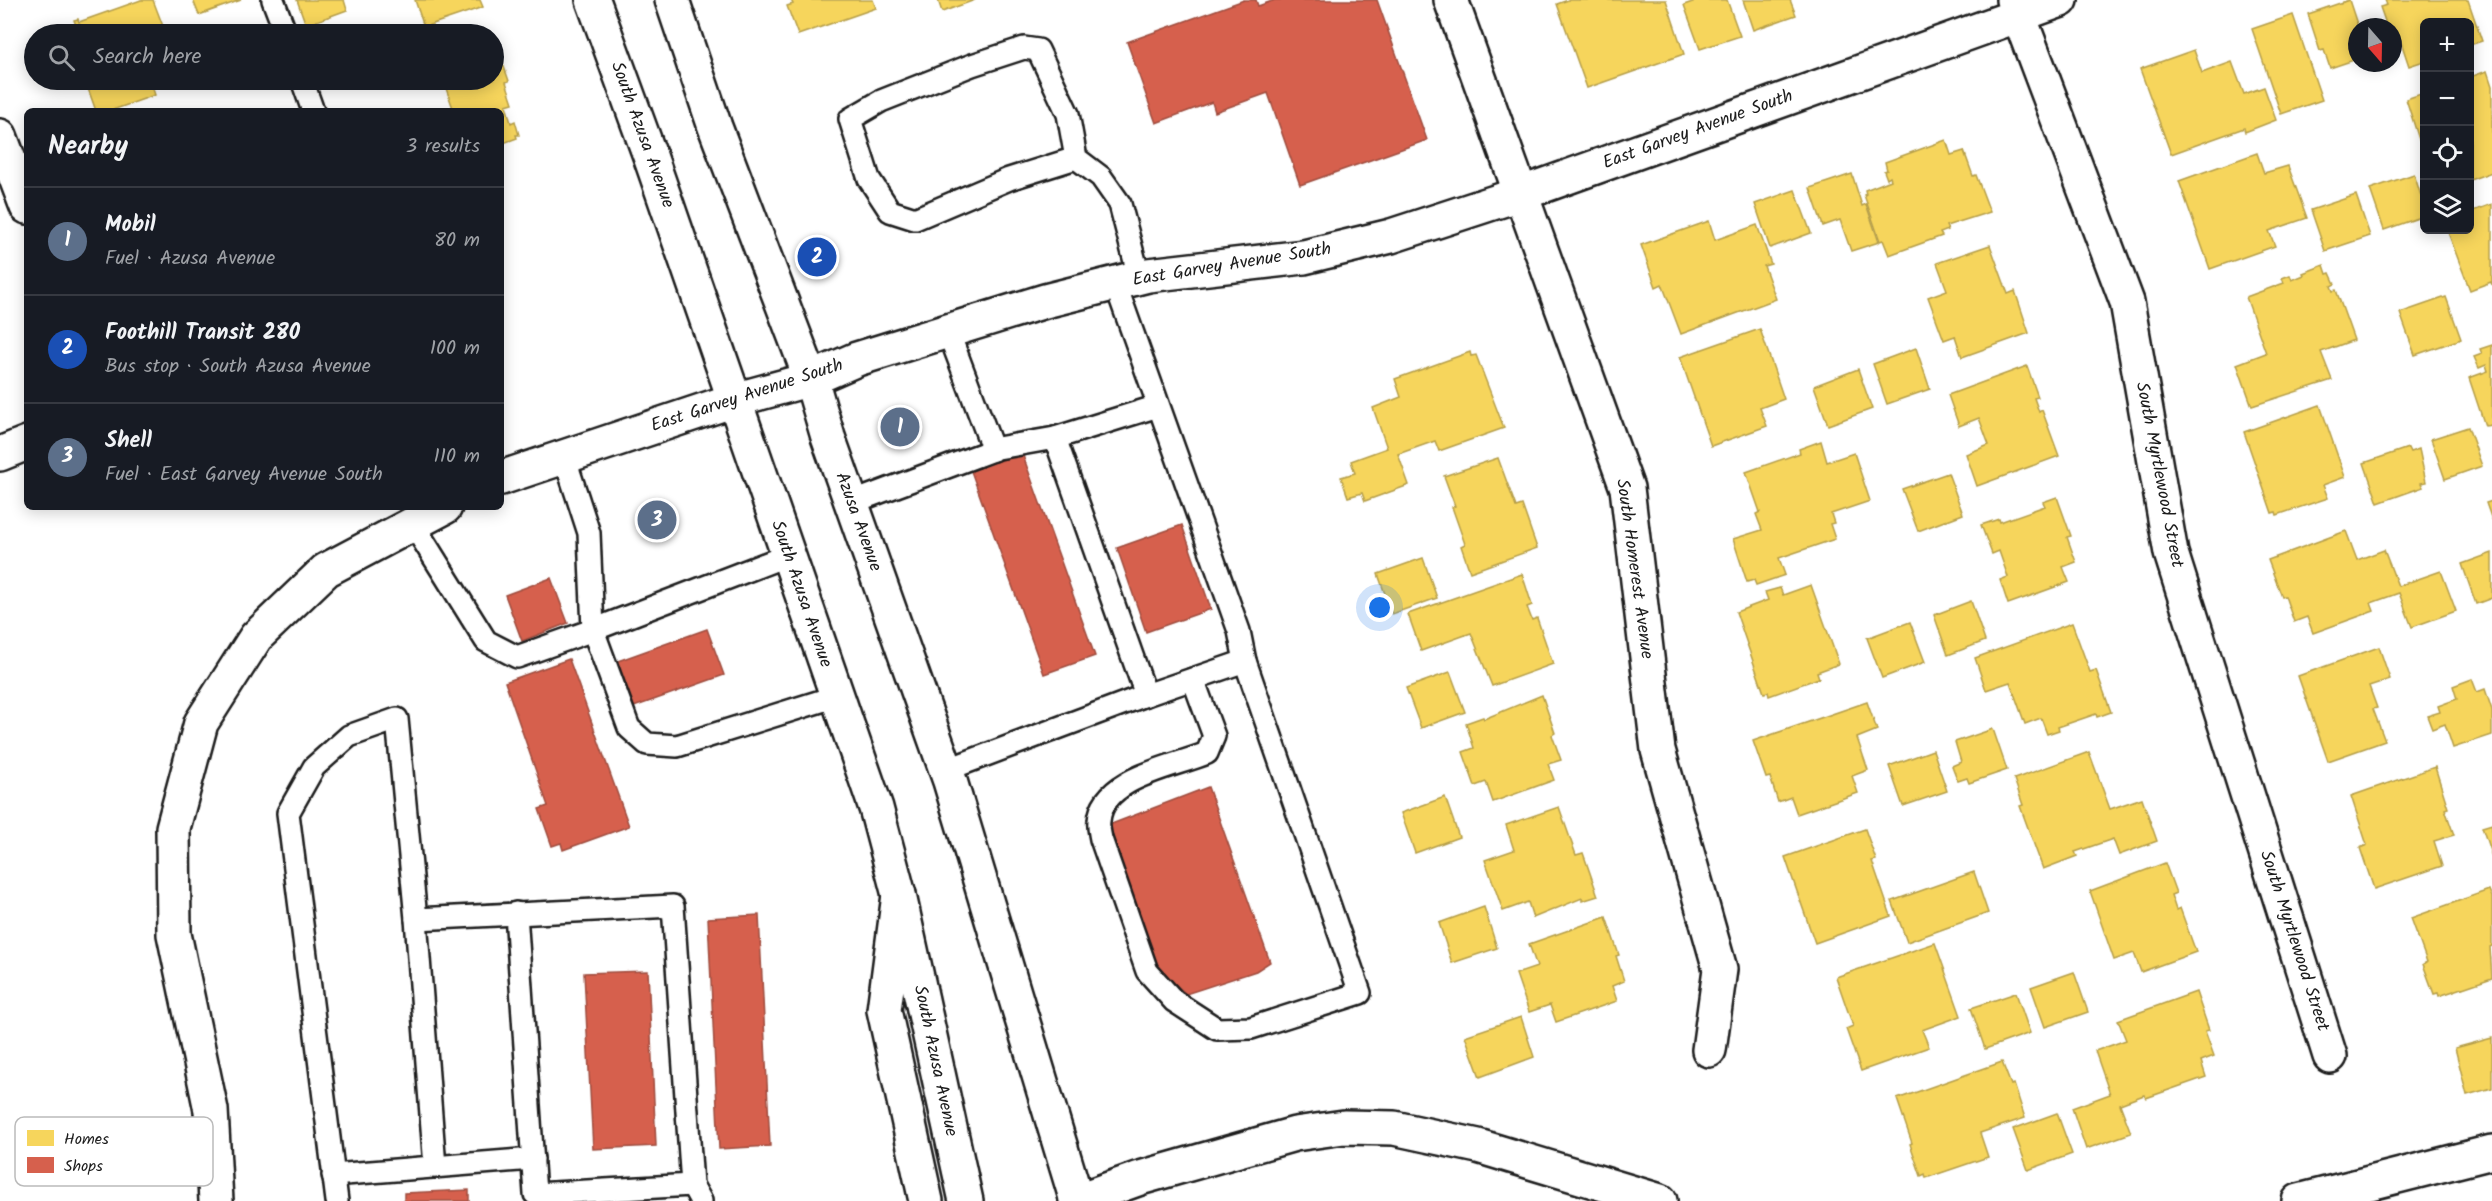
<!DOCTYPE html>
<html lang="en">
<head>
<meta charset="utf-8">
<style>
	:root { --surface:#171b24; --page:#242831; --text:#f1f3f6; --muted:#9ea1a6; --line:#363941; --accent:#0f766e }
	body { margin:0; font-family:Kalam,sans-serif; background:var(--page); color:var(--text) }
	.controls { position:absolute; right:18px; top:18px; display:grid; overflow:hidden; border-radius:9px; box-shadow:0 3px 15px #0003 }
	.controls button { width:54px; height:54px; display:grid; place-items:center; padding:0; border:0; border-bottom:2px solid var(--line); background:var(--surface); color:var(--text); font:30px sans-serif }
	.compass { position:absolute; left:2348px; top:18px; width:54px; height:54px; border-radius:50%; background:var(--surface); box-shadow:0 3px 15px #0003; rotate:160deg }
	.you { position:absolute; left:1380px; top:608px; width:21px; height:21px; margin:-15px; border:4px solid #fff; border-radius:50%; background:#1a73e8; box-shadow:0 0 0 9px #1a73e833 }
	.badge { display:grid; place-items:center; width:39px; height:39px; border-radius:50%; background:var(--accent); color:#fff; font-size:20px; font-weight:700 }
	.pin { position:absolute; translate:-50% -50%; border:3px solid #fff; box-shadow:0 2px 6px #0006 }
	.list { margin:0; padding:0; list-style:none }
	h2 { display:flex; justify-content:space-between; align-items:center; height:78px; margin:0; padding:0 24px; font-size:26px }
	h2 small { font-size:20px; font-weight:400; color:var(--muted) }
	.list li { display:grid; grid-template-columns:39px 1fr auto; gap:18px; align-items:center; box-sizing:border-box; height:108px; padding:0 24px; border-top:2px solid var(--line) }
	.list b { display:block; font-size:22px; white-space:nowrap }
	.list p { margin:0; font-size:20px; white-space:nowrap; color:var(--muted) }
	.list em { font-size:20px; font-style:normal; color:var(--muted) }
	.icon { flex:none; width:33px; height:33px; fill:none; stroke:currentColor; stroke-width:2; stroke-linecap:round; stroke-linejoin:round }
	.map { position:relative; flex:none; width:2492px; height:1201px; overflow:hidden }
	.search { position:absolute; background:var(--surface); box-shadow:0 3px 15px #0003; left:24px; top:24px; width:480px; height:66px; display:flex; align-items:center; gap:15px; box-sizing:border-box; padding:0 21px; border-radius:33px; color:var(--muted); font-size:22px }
	.panel { position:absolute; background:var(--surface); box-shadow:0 3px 15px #0003; left:24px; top:108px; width:480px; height:402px; border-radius:9px }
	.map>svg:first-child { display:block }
	.homes { fill:#f6d55c; stroke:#b59e49; stroke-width:1.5 }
	.shops { fill:#d6604d; stroke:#9e4c3e; stroke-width:1.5 }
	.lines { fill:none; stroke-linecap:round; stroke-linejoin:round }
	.lane-casing { stroke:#1c1c1c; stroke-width:26 }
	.street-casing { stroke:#1c1c1c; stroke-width:38 }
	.secondary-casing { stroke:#1c1c1c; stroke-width:38 }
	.primary-casing { stroke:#1c1c1c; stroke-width:38 }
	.highway-casing { stroke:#1c1c1c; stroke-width:38 }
	.lane { stroke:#fff; stroke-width:21 }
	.street { stroke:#fff; stroke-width:33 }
	.secondary { stroke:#fff; stroke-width:33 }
	.primary { stroke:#fff; stroke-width:33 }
	.highway { stroke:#fff; stroke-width:33 }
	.labels { text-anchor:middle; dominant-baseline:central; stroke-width:6; stroke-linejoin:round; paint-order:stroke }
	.street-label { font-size:18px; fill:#1c1c1c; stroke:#fff }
	.key { fill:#fff; stroke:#bbb; stroke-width:1.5 }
	.key-label { font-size:16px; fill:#1c1c1c }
</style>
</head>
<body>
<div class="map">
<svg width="2492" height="1201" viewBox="0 0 2492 1201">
	<rect width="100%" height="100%" fill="#fff"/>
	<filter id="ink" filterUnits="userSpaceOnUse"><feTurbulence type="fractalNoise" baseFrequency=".0167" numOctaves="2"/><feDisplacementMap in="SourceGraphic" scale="12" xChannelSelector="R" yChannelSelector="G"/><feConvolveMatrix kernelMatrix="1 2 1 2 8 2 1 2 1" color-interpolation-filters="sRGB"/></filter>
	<g filter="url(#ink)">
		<!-- homes -->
		<g class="homes">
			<path d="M141,0H153L166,34H79L74,20L78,19L79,22Z"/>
			<path d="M193,0H241L199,15Z"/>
			<path d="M297,0H344L347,10L306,25Z"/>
			<path d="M415,0H480L483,7L424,27Z"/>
			<path d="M791,0H873L876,8L798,35L787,6L793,4Z"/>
			<path d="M938,0H975L942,12Z"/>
			<path d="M1568,0H1666L1684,54L1587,88L1557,4Z"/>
			<path d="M1698,0H1727L1740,36L1700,49L1684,5Z"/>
			<path d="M1743,0H1790L1796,15L1753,30Z"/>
			<path d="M2349,0L2358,27L2357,39L2355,40L2357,59L2330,68L2324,50L2320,51L2308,14Z"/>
			<path d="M2385,0H2468L2482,41L2470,45V22H2424V61L2409,66L2401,42L2393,44V27H2387L2380,7L2387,5Z"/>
			<path d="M2293,15L2322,100L2281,114L2252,29Z"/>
			<path d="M495,41L509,81L506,82L513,103L506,105L511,123L515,121L519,135H516L517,138L501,144V111H454L443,80H494Z"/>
			<path d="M2194,50L2202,73L2232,62L2244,94L2264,87L2276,120L2245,132L2244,128L2171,154L2140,69Z"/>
			<path d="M2487,71L2492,86V172L2470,180V77Z"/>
			<path d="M85,80H150L155,95L110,111H96Z"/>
			<path d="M2424,93V155L2406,99Z"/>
			<path d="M1946,140L1951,155L1964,151L1973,176L1976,175L1990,212L1946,226L1948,230L1940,233L1942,236L1889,255L1883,240L1880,241L1864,195L1866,194L1865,190L1891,180L1890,177L1887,179L1884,171L1887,170L1885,162Z"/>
			<path d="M2257,153L2264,173L2288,166L2307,218L2269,231L2275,246L2210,269L2179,181Z"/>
			<path d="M1852,174L1862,206L1866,204L1879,242L1851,251L1840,220L1823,226L1810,188Z"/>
			<path d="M2414,174L2424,205V216L2384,230L2370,189Z"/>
			<path d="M1795,190L1811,233L1770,248L1755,204Z"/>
			<path d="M2356,195L2370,236L2325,251L2311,210Z"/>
			<path d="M2492,204V285L2491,282L2470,290L2447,230H2470V212Z"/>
			<path d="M1709,221L1715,240L1757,225L1771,264L1764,266L1776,299L1681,334L1662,284L1656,287L1641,245Z"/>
			<path d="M1990,245L2008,294L2015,291L2029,333L1962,357L1955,336L1944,340L1928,297L1947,290L1937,263Z"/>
			<path d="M2324,265L2327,274L2330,273L2335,284L2331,286L2333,291L2336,290L2354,340L2321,352L2332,380L2252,406L2237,364L2266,353L2246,297L2284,283L2282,278L2290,275L2292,280L2304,275L2303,273Z"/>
			<path d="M2446,297L2461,339L2415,355L2400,313Z"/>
			<path d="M1760,329L1784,399L1760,408L1767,426L1711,446L1680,357Z"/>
			<path d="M2492,345V425L2485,426L2469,378L2488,371L2486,365L2479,368L2474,357L2482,354L2480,349Z"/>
			<path d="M1916,348L1930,389L1887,404L1873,364Z"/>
			<path d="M1470,352L1471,356L1476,355L1504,428L1439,451L1435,441L1398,454L1409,485L1365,501L1362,493L1348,497L1341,477L1355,473L1351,461L1387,448L1373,408L1401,397L1395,379Z"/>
			<path d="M2027,366L2038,397L2034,398L2039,412L2042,410L2059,456L1977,486L1966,454L1989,445L1979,418L1959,426L1948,395Z"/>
			<path d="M1858,369L1872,409L1828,425L1814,386Z"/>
			<path d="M2320,405L2345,477L2323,485L2328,498L2277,515L2276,512L2272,513L2244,432Z"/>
			<path d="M2468,427L2482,466L2445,479L2431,439Z"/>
			<path d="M1821,441L1827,462L1854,453L1870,501L1831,514L1834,523L1830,524L1835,539L1779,558L1785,575L1756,585L1754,580L1747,582L1733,539L1762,530L1756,514L1760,512L1746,472L1800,453L1799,449Z"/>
			<path d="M2408,448L2410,452L2419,449L2426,482L2421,483L2423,487L2378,503L2364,463Z"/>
			<path d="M1498,458L1516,507L1522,505L1537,548L1470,572L1461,546L1465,544L1452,507L1455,506L1444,476Z"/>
			<path d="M1948,473L1963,514L1918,531L1902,489Z"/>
			<path d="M2057,497L2071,536L2067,537L2076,562L2063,567L2069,582L2008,604L2000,580L2008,577L1999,551L1992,554L1981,525L1999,519L2000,522L2045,506L2043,502Z"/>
			<path d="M2492,501V520L2486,503Z"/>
			<path d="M2346,531L2357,560L2384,550L2398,586L2441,571L2456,611L2412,627L2399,593L2371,603L2374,611L2313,633L2307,617L2294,622L2285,596L2282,597L2268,560Z"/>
			<path d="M2492,553V598L2476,604L2462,564Z"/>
			<path d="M1423,558L1437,598L1392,614L1378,574Z"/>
			<path d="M1522,574L1532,605L1527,607L1532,620L1537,618L1553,664L1492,686L1471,633L1421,651L1408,614Z"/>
			<path d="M1811,585L1839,664L1817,672L1819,678L1769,696L1768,692L1764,693L1736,612L1768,600L1765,592L1780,588L1783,595Z"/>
			<path d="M1971,601L1985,641L1948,655L1934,615Z"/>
			<path d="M1910,622L1925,662L1882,678L1867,638Z"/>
			<path d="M2072,623L2090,672L2096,670L2111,712L2097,717L2096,714L2058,727L2059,730L2047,734L2041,718L2025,724L2010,682L1986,690L1975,658Z"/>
			<path d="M2379,647L2390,679L2369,686L2377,708L2373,709L2385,741L2328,761L2298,676Z"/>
			<path d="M1450,672L1465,712L1421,728L1406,688Z"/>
			<path d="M2472,679L2477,692L2485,689L2492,710V735L2453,748L2445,724L2432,729L2427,716L2440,712L2438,706L2457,699L2453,686Z"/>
			<path d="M1542,695L1555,733L1552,735L1561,760L1548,764L1554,780L1493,802L1486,782L1475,786L1463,752L1474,748L1466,723L1483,717L1484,719Z"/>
			<path d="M1867,702L1877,730L1857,738L1868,770L1852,776L1858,793L1797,814L1791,797L1778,802L1770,777L1766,778L1753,741Z"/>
			<path d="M1993,729L2007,770L1969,783L1967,778L1958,781L1952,766L1961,762L1955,742Z"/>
			<path d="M1933,750L1947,791L1903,806L1889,766Z"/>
			<path d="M2089,752L2110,809L2142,798L2157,841L2119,855L2113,839L2075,852L2077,856L2043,869L2020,806L2023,805L2014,779Z"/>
			<path d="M2435,767L2448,808L2445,809L2454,835L2434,841L2442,866L2374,889L2360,848L2367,845L2351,796Z"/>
			<path d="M1445,797L1459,837L1415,853L1401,813Z"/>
			<path d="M1559,807L1576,855L1583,853L1598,896L1582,901V898L1533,918L1528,902L1503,911L1485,860L1514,850L1506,825Z"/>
			<path d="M2492,824V857L2482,827Z"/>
			<path d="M1865,829L1876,860L1872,861L1891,916L1815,943L1785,857Z"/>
			<path d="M2165,863L2176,893L2171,895L2176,910L2180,908L2196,952L2141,972L2134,953L2114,960L2090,891Z"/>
			<path d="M1974,872L1988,913L1907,942L1892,901Z"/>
			<path d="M2489,890L2492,897V946L2490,947L2492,978L2439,996L2438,993L2434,994L2423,964L2427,962L2411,918Z"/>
			<path d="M1484,907L1497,948L1452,963L1439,923Z"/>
			<path d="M1606,917L1619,955L1616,956L1624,981L1612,986L1617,1001L1556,1022L1550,1005L1529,1012L1516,974L1537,967L1529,944Z"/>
			<path d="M1935,943L1961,1016L1922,1030L1929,1047L1861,1071L1846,1029L1853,1026L1836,977Z"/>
			<path d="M2074,972L2088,1012L2045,1027L2031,987Z"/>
			<path d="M2196,992L2209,1030L2205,1031L2214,1056L2201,1061L2206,1077L2146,1098L2144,1095L2120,1104L2131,1133L2086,1149L2072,1108L2110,1094L2095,1051L2126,1040L2118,1020Z"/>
			<path d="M2016,993L2030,1033L1985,1049L1971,1008Z"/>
			<path d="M1521,1017L1534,1057L1480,1077L1465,1036Z"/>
			<path d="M2492,1038V1088L2467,1095L2455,1048Z"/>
			<path d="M2002,1062L2011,1085L2014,1084L2025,1118L1980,1133L1988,1157L1926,1178L1925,1174L1921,1176L1910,1144L1912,1143L1897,1099Z"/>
			<path d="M2057,1113L2072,1154L2028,1170L2013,1129Z"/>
		</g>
		<!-- shops -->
		<g class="shops">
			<path d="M1244,0H1256L1258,6L1275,0H1377L1427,140L1300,185L1268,93L1215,112L1212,102L1156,123L1127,42Z"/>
			<path d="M1022,453L1095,656L1044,674L971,471Z"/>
			<path d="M1182,525L1211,609L1146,632L1117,548Z"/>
			<path d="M551,578L568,623L522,641L505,595Z"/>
			<path d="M707,629L724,675L631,708L615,662Z"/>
			<path d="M569,659L629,826L563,850L561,843L552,846L539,809L548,806L505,682Z"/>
			<path d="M1208,787L1270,962L1256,971L1186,994L1154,964L1109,825Z"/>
			<path d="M759,915L770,1146L719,1149L708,918Z"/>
			<path d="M648,971L656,1146L593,1149L584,973Z"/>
			<path d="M469,1190V1201H404V1193Z"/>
		</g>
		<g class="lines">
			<!-- lane casing -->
			<g class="lane-casing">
				<g id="lane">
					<path d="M273,0L286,34"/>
					<path d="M302,80L313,111"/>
					<path d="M1076,158L1068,114L1038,50L1024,48L972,65L881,101L850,119L869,179L890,211L915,219L1009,179L1076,158L1101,177L1120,204L1139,277"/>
					<path d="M948,331L993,450"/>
					<path d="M1055,438L1158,406"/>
					<path d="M564,456L589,533L593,630L788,555"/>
					<path d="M851,503L998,448L1055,438L1146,695"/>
					<path d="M413,524L486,641L517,657L593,630L629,728L647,744L677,746L837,696"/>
					<path d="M1193,679L1214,736L1207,753C1174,767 1102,777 1099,821C1098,827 1100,833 1101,839L1147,971L1174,1001L1217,1029L1251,1028L1360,993L1245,661"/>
					<path d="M946,770L1146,695L1245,661L1239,631L1115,283"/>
					<path d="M516,913L535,1194L692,1185"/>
					<path d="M416,919L673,906L692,1185L701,1201"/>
					<path d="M333,1175L533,1159"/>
					<path d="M337,1201L288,813L314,767L349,736L397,719L416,919L435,1167"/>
				</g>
			</g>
			<!-- street casing -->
			<g class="street-casing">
				<g id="street">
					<path d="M1451,0L1627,488L1658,750L1720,969L1709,1050"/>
					<path d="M2013,0L2127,302L2171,553L2330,1056"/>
					<path d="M0,136L27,207"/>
					<path d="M0,454L27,443"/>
				</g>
			</g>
			<!-- secondary casing -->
			<g class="secondary-casing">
				<g id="secondary">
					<path d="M501,478L734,400L811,379L857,359L1045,301L1148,275L1304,257L1391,236L1520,194L2061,0"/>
					<path d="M216,1201L211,1110L174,934L173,828L201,723L256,637L326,570L445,507"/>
				</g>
			</g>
			<!-- primary casing -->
			<g class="primary-casing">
				<g id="primary">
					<path d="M593,0L650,156L876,808L899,895L966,1201"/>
					<path d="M672,0L715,127L811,379L828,437L950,781L1077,1201"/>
				</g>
			</g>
			<!-- highway casing -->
			<g class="highway-casing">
				<g id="highway">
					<path d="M899,895L884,1010L926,1201"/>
					<path d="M1076,1201L1140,1178L1295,1134L1344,1127L1394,1128L1478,1146L1660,1201"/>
					<path d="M2299,1201L2492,1152"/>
				</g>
			</g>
			<!-- lane -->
			<use href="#lane" class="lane"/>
			<!-- street -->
			<use href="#street" class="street"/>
			<!-- secondary -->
			<use href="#secondary" class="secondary"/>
			<!-- primary -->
			<use href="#primary" class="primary"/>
			<!-- highway -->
			<use href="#highway" class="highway"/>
		</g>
	</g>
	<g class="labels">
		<!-- street labels -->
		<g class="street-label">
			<text transform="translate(1698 130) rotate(-20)">East Garvey Avenue South</text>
			<text transform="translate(642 135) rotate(70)">South Azusa Avenue</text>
			<text transform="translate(1232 265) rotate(-9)">East Garvey Avenue South</text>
			<text transform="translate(747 396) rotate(-18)">East Garvey Avenue South</text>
			<text transform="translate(2159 475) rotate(79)">South Myrtlewood Street</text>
			<text transform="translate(858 522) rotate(70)">Azusa Avenue</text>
			<text transform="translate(1634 569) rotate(82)">South Homerest Avenue</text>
			<text transform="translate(801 594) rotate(71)">South Azusa Avenue</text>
			<text transform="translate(2294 941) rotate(72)">South Myrtlewood Street</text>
			<text transform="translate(935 1061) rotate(78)">South Azusa Avenue</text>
		</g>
	</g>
	<!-- legend -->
	<rect x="15" y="1117" width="198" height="69" rx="9" class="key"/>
	<rect x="27" y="1130" width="27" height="16" fill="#f6d55c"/>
	<rect x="27" y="1157" width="27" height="16" fill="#d6604d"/>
	<g class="key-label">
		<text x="64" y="1144">Homes</text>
		<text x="64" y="1171">Shops</text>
	</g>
</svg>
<div class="controls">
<button>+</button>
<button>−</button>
<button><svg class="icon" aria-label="locate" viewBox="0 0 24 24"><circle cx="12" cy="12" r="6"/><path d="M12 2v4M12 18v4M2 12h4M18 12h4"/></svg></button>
<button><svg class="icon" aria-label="layers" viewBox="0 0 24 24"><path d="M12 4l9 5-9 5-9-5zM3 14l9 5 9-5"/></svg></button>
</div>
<svg class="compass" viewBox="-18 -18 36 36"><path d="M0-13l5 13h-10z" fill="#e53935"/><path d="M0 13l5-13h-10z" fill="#9ea1a6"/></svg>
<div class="you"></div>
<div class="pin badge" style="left:900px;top:427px;background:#5c6f8a">1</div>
<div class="pin badge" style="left:817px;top:257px;background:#1a4fb4">2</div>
<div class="pin badge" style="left:657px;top:520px;background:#5c6f8a">3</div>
<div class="search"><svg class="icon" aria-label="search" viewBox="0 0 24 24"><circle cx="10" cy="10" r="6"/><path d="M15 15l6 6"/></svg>Search here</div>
<section class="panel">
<h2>Nearby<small>3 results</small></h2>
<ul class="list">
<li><span class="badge" style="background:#5c6f8a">1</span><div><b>Mobil</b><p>Fuel · Azusa Avenue</p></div><em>80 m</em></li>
<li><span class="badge" style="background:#1a4fb4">2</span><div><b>Foothill Transit 280</b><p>Bus stop · South Azusa Avenue</p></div><em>100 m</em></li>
<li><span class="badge" style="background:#5c6f8a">3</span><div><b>Shell</b><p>Fuel · East Garvey Avenue South</p></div><em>110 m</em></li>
</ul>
</section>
</div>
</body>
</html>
